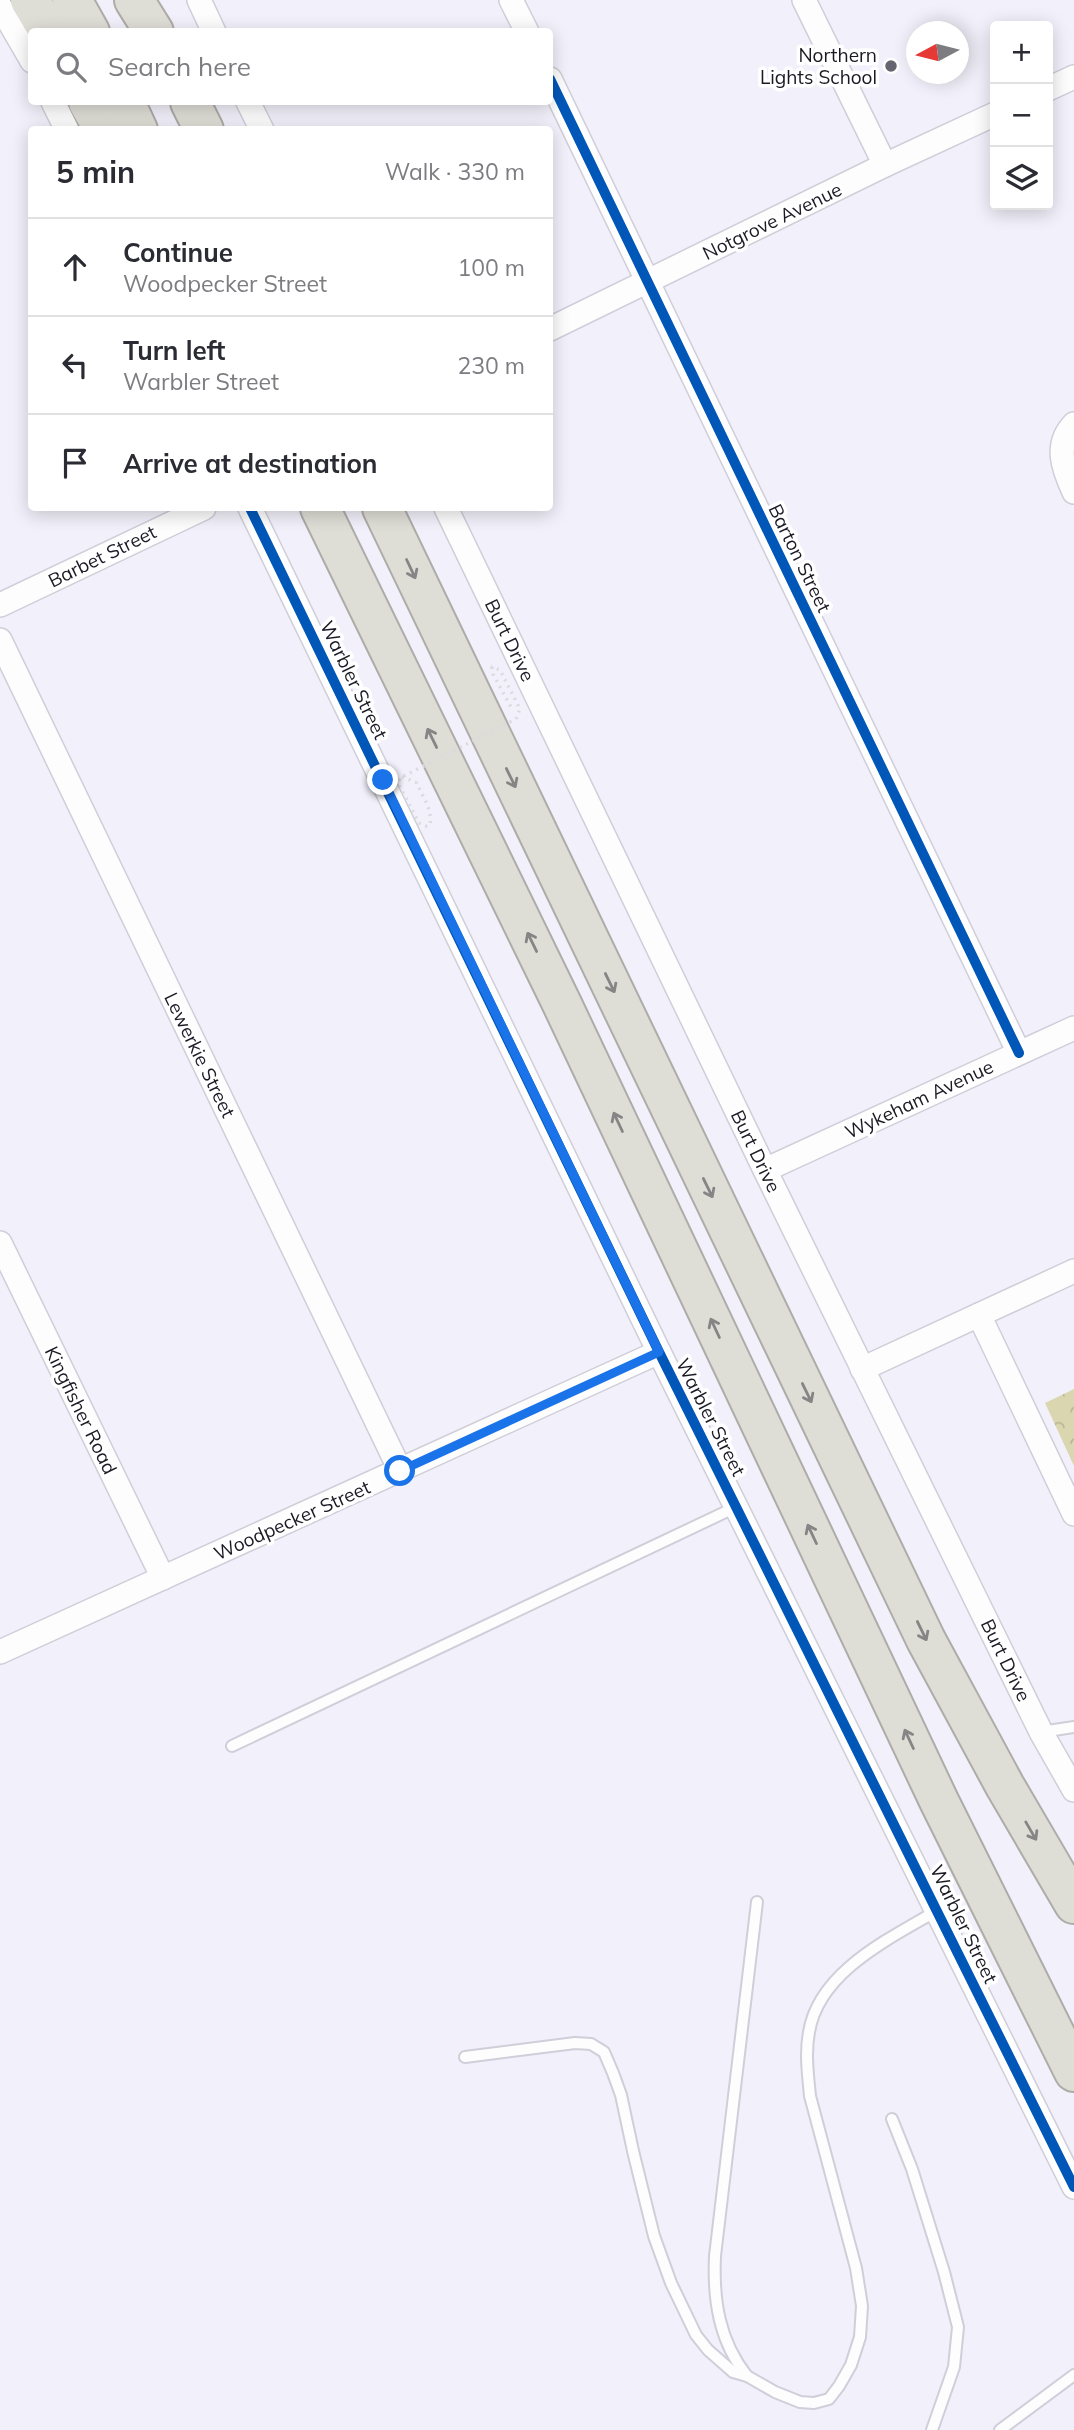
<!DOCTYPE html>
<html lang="en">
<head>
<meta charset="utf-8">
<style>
	:root { --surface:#fff; --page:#f2f2f3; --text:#2b2b33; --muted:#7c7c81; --line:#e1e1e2 }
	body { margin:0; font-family:Mulish,sans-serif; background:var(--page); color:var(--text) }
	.controls { position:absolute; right:21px; top:21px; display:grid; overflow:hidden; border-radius:7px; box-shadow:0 4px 18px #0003 }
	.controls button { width:63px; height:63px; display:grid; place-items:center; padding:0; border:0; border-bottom:2px solid var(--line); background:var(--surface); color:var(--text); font:35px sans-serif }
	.compass { position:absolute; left:906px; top:21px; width:63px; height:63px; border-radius:50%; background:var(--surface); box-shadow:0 4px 18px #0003; rotate:263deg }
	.stop { position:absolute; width:21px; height:21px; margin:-16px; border:5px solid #1a73e8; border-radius:50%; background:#fff }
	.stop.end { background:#1a73e8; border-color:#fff; box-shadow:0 2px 7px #0008 }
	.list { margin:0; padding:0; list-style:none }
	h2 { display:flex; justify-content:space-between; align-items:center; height:91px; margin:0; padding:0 28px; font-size:30px }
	h2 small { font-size:23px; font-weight:400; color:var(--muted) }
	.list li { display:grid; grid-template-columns:46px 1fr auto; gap:21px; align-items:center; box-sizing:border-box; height:98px; padding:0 28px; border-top:2px solid var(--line) }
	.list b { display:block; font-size:26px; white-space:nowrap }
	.list p { margin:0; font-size:23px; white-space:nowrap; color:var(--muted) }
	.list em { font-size:23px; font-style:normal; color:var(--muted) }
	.icon { flex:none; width:38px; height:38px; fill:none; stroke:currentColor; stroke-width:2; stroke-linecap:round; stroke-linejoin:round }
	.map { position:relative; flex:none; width:1074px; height:2430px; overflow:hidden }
	.search { position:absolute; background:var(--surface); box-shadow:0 4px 18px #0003; left:28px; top:28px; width:525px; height:77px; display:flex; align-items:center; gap:18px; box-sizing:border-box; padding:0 24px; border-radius:7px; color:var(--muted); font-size:26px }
	.panel { position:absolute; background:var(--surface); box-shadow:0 4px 18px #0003; left:28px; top:126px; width:525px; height:385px; border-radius:7px }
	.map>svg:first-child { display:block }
	.park { fill:url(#park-crowns) }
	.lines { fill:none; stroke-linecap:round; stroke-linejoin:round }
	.service-casing { stroke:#cfced9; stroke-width:14 }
	.minor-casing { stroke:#cfced9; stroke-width:26 }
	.motorway-casing { stroke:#aeaca8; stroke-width:42 }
	.path { stroke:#dbdade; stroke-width:3.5; stroke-dasharray:2 5; stroke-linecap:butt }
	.service { stroke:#fdfdfe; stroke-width:10 }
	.minor { stroke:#fdfdfe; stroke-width:23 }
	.motorway { stroke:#deddd6; stroke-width:38 }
	.path-bridge { stroke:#dbdade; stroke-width:3.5; stroke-dasharray:2 5; stroke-linecap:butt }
	.cycleway-casing { stroke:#fff; stroke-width:15 }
	.cycleway { stroke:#0057b8; stroke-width:10 }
	.oneway { stroke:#868586 }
	.route { stroke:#1a73e8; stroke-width:9 }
	.poi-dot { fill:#66656f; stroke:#fff; stroke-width:2.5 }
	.labels { text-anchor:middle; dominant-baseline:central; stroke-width:7; stroke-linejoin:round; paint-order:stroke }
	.poi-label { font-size:19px; fill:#1b1924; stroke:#fff; text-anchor:end }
	.street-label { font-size:19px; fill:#1b1924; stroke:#fff }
</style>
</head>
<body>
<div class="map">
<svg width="1074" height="2430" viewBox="0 0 1074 2430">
	<defs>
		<pattern id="park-crowns" width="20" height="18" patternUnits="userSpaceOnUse" patternTransform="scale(1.75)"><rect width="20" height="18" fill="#dad6b0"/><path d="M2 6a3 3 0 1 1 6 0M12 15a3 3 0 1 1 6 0" fill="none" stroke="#bab797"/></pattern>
	</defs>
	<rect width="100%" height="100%" fill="#f2f1fb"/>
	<!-- park -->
	<path class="park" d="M1074,1389V1466L1045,1403Z"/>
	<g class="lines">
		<!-- service casing -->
		<g class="service-casing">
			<g id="service">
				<path d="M1041,1732L1074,1727"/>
				<path d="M232,1746L736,1507"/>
				<path d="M465,2057L575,2043L591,2044L604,2052L613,2073L621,2095L633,2151L654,2236L671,2283L696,2335L708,2350L733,2372L747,2376L775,2392L800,2402L814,2403L829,2399L839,2386L851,2365L860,2337L862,2306L856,2268L810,2096C808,2075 805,2053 809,2032C819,1971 891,1938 938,1910"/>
				<path d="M892,2119L912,2169L944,2272L958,2327L954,2367L932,2430"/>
				<path d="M747,2376C719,2341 713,2300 715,2256L757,1902"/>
				<path d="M1000,2430L1074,2375"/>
			</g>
		</g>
		<!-- minor casing -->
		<g class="minor-casing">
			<g id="minor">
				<path d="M199,0L214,32"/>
				<path d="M511,0L527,32"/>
				<path d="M804,0L885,165"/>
				<path d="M0,6L32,61"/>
				<path d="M550,79L1019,1053"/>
				<path d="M1048,89L1074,77"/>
				<path d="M53,102L67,130"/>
				<path d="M248,102L262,130"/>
				<path d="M550,329L885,165L995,114"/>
				<path d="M1074,424C1054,445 1063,468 1074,492"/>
				<path d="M250,508L659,1352L1074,2187"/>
				<path d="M446,508L765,1170L1041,1732L1074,1790"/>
				<path d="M0,605L204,508"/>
				<path d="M0,640L400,1470"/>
				<path d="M765,1170L1074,1028"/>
				<path d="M0,1243L163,1578"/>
				<path d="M979,1315L1074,1514"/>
				<path d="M862,1369L1074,1271"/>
				<path d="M0,1652L659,1352"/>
			</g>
		</g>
		<!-- motorway casing -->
		<g class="motorway-casing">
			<g id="motorway">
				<path d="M30,0L49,32"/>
				<path d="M72,0L90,32"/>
				<path d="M134,0L154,32"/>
				<path d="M88,102L104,130"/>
				<path d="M125,102L138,130"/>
				<path d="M190,102L204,130"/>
				<path d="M320,508L562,1004L939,1801L1074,2072"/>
				<path d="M382,508L926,1640L1005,1786L1074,1904"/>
			</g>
		</g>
		<!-- path -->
		<path class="path" d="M402,777L416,782"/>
		<!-- service -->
		<use href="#service" class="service"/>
		<!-- minor -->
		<use href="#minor" class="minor"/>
		<!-- motorway -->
		<use href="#motorway" class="motorway"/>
		<!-- path-bridge -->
		<path class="path-bridge" d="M416,782C422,795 433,810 430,825L426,826L419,823L399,785L400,778L516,719L520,709L500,670L492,667L493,674L512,709"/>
		<!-- cycleway casing -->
		<g class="cycleway-casing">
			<g id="cycleway">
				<path d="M550,79L1019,1053"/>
				<path d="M250,508L659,1352L1074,2187"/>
			</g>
		</g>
		<!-- cycleway -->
		<use href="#cycleway" class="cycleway"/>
	</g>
	<!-- one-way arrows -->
	<defs><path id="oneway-shaft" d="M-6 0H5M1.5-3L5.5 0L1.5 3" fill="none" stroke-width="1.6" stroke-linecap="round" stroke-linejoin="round" transform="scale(1.75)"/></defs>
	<g class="oneway">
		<use href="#oneway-shaft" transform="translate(411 569) rotate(65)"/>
		<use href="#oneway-shaft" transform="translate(432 738) rotate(-116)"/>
		<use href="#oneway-shaft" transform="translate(511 778) rotate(64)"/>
		<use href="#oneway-shaft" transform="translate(532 942) rotate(-116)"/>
		<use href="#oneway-shaft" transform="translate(610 983) rotate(64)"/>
		<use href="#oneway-shaft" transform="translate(618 1122) rotate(-115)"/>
		<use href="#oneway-shaft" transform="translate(708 1188) rotate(64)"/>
		<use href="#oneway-shaft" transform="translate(715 1328) rotate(-115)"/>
		<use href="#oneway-shaft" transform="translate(807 1393) rotate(64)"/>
		<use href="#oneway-shaft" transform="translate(812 1534) rotate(-115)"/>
		<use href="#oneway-shaft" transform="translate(922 1631) rotate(64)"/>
		<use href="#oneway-shaft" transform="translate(909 1739) rotate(-115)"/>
		<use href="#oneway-shaft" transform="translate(1031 1831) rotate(60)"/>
	</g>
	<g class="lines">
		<!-- route -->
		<path class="route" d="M383,780L659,1352L400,1471"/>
	</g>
	<!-- markers -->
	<circle class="poi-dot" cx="891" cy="66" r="7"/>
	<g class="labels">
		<!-- poi labels -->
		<g class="poi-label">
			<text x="877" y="55">Northern<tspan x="877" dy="22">Lights School</tspan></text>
		</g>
		<!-- street labels -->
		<g class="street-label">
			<text transform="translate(772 221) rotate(-26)">Notgrove Avenue</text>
			<text transform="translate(102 556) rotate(-26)">Barbet Street</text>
			<text transform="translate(800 558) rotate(64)">Barton Street</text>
			<text transform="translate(510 640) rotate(64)">Burt Drive</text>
			<text transform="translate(354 680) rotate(64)">Warbler Street</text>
			<text transform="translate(200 1055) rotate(64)">Lewerkie Street</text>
			<text transform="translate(919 1099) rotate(-25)">Wykeham Avenue</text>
			<text transform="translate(756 1151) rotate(64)">Burt Drive</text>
			<text transform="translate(81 1410) rotate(64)">Kingfisher Road</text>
			<text transform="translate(711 1417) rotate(63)">Warbler Street</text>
			<text transform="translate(292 1520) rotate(-24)">Woodpecker Street</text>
			<text transform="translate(1006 1660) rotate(64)">Burt Drive</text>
			<text transform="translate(964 1924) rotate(64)">Warbler Street</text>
		</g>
	</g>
</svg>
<div class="controls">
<button>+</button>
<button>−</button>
<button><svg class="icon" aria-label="layers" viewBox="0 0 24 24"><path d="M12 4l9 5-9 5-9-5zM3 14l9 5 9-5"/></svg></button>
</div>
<svg class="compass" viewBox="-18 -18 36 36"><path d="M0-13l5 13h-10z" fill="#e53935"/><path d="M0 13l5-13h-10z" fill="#7c7c81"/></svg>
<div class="stop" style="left:400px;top:1471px"></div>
<div class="stop end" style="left:383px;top:780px"></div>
<div class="search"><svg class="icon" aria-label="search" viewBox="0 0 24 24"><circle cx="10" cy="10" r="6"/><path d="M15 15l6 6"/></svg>Search here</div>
<section class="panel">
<h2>5 min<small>Walk · 330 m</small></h2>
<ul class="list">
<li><svg class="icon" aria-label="ahead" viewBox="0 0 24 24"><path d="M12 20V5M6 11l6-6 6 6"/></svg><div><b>Continue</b><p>Woodpecker Street</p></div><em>100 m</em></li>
<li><svg class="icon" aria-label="left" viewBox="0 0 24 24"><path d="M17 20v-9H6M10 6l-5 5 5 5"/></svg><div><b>Turn left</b><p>Warbler Street</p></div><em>230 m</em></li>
<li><svg class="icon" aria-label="arrive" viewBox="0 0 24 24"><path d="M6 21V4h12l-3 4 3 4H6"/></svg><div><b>Arrive at destination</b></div></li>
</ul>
</section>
</div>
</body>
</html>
